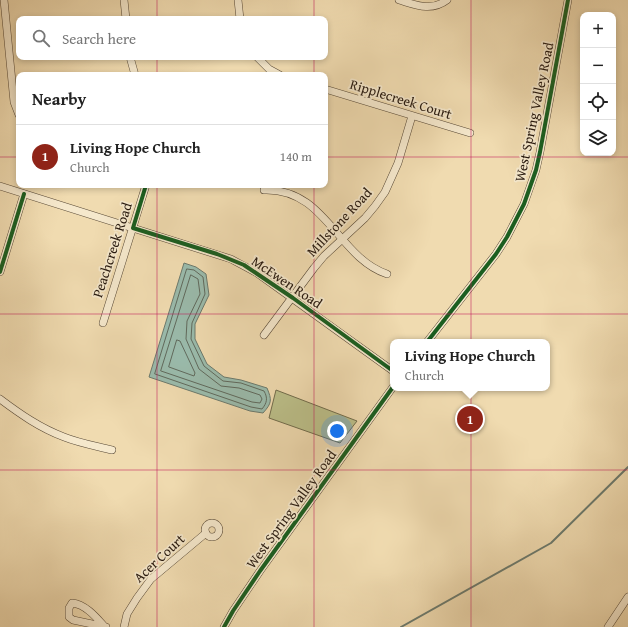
<!DOCTYPE html>
<html lang="en">
<head>
<meta charset="utf-8">
<style>
	:root { --surface:#fff; --page:#f2f2f2; --text:#222; --muted:#767676; --line:#e0e0e0; --accent:#8f2418 }
	body { margin:0; font-family:"Gentium Book Plus",serif; background:var(--page); color:var(--text) }
	.controls { position:absolute; right:12px; top:12px; display:grid; overflow:hidden; border-radius:8px; box-shadow:0 2px 6px #0003 }
	.controls button { width:36px; height:36px; display:grid; place-items:center; padding:0; border:0; border-bottom:1px solid var(--line); background:var(--surface); color:var(--text); font:20px sans-serif }
	.you { position:absolute; left:337px; top:431px; width:14px; height:14px; margin:-10px; border:3px solid #fff; border-radius:50%; background:#1a73e8; box-shadow:0 0 0 6px #1a73e833 }
	.badge { display:grid; place-items:center; width:26px; height:26px; border-radius:50%; background:var(--accent); color:#fff; font-size:13px; font-weight:700 }
	.pin { position:absolute; translate:-50% -50%; border:2px solid #fff; box-shadow:0 1px 4px #0006 }
	.popup { position:absolute; left:390px; top:339px; width:160px; height:52px; box-sizing:border-box; display:grid; place-content:center; border-radius:8px; background:var(--surface); filter:drop-shadow(0 1px 3px #0005); font-size:13px; white-space:nowrap; color:var(--muted) }
	.popup b { font-size:15px; color:var(--text) }
	.popup::after { content:''; position:absolute; left:50%; top:100%; margin-left:-8px; border:8px solid transparent; border-top-color:var(--surface) }
	.list { margin:0; padding:0; list-style:none }
	h2 { display:flex; justify-content:space-between; align-items:center; height:52px; margin:0; padding:0 16px; font-size:17px }
	h2 small { font-size:13px; font-weight:400; color:var(--muted) }
	.list li { display:grid; grid-template-columns:26px 1fr auto; gap:12px; align-items:center; box-sizing:border-box; height:64px; padding:0 16px; border-top:1px solid var(--line) }
	.list b { display:block; font-size:15px; white-space:nowrap }
	.list p { margin:0; font-size:13px; white-space:nowrap; color:var(--muted) }
	.list em { font-size:13px; font-style:normal; color:var(--muted) }
	.icon { flex:none; width:22px; height:22px; fill:none; stroke:currentColor; stroke-width:2; stroke-linecap:round; stroke-linejoin:round }
	.map { position:relative; flex:none; width:628px; height:627px; overflow:hidden }
	.search { position:absolute; background:var(--surface); box-shadow:0 2px 6px #0003; left:16px; top:16px; width:312px; height:44px; display:flex; align-items:center; gap:10px; box-sizing:border-box; padding:0 14px; border-radius:8px; color:var(--muted); font-size:15px }
	.panel { position:absolute; background:var(--surface); box-shadow:0 2px 6px #0003; left:16px; top:72px; width:312px; height:116px; border-radius:8px }
	.map>svg:first-child { display:block }
	.green { fill:#bcc08a; stroke:#716c4c }
	.water { fill:#9abbac; stroke:#6c7a6d }
	.lines { fill:none; stroke-linecap:round; stroke-linejoin:round }
	.shore { stroke:#606a5d; stroke-width:1 }
	.stream { stroke:#6c7a6d; stroke-width:2 }
	.minor-casing { stroke:#584936; stroke-width:8 }
	.minor { stroke:#f5e8cc; stroke-width:7 }
	.cycleway-casing { stroke:#f5e8cc; stroke-width:6 }
	.cycleway { stroke:#1b5e20; stroke-width:4 }
	.grid { fill:none; stroke:#c2185b; stroke-width:1; stroke-opacity:0.55 }
	.labels { text-anchor:middle; dominant-baseline:central; stroke-width:3.5; stroke-linejoin:round; paint-order:stroke }
	.street-label { font-size:14px; fill:#26180e; stroke:#f5e8cc }
</style>
</head>
<body>
<div class="map">
<svg width="628" height="627" viewBox="0 0 628 627">
	<rect width="100%" height="100%" fill="#f0dbb0"/>
	<filter id="stains"><feTurbulence type="fractalNoise" baseFrequency=".005" numOctaves="4"/><feColorMatrix values="0 0 0 0 .2 0 0 0 0 .09 0 0 0 0 .02 0 0 0 .5 -.17"/></filter>
	<radialGradient id="worn" r=".72"><stop offset=".6" stop-color="#630" stop-opacity="0"/><stop offset="1" stop-color="#630" stop-opacity=".3"/></radialGradient>
	<!-- green -->
	<path class="green" d="M276,390L357,421L340,443L269,418Z"/>
	<!-- water -->
	<path class="water" d="M184,263L196,267L206,274L209,295L195,324V339L207,364L224,377L241,380L267,388C272,400 272,403 263,413L250,411L149,377Z"/>
	<g class="lines">
		<!-- shore -->
		<g class="shore">
			<path d="M187,269L194,270L203,277L205,294L192,323L191,339L204,366L223,381L241,383L264,391C268,398 267,403 262,409L251,407L155,374Z"/>
			<path d="M191,275L198,279L200,294L187,321L186,339L199,369L221,386L239,388L260,395L262,399L260,403L252,402L161,371Z"/>
			<path d="M177,340L180,341L195,373L194,376L169,367Z"/>
		</g>
		<!-- stream -->
		<path class="stream" d="M401,627L551,543L628,467"/>
		<!-- minor casing -->
		<g class="minor-casing">
			<g id="minor">
				<path d="M4,0L14,102L19,115"/>
				<path d="M124,0L126,19"/>
				<path d="M238,0L240,19"/>
				<path d="M399,0C416,5 431,12 447,0"/>
				<path d="M130,57L135,75"/>
				<path d="M257,57L269,69L280,75"/>
				<path d="M325,89L470,133"/>
				<path d="M0,186L231,259L257,273L393,371"/>
				<path d="M264,190C326,188 337,257 387,274"/>
				<path d="M0,272L24,194"/>
				<path d="M103,323L146,185"/>
				<path d="M264,335L314,268L324,256L365,218L375,206L385,192L398,163L412,116"/>
				<path d="M427,342L496,254L507,237L524,204L536,170L540,152L568,0"/>
				<path d="M0,399C20,414 40,428 64,437C79,443 96,446 112,450"/>
				<circle cx="212" cy="530" r="7"/>
				<path d="M104,626C96,617 85,604 72,603L69,608V617L73,620L106,627"/>
				<path d="M124,627L127,614L137,598L151,579L206,533"/>
				<path d="M224,627L233,611L260,571L393,387"/>
				<path d="M608,627L628,597"/>
			</g>
		</g>
		<!-- minor -->
		<use href="#minor" class="minor"/>
		<!-- cycleway casing -->
		<g class="cycleway-casing">
			<g id="cycleway">
				<path d="M146,185L133,228L217,254L244,265L293,298L393,371"/>
				<path d="M0,272L24,194"/>
				<path d="M427,342L496,254L507,237L524,204L536,170L540,152L568,0"/>
				<path d="M224,627L233,611L260,571L393,387"/>
			</g>
		</g>
		<!-- cycleway -->
		<use href="#cycleway" class="cycleway"/>
	</g>
	<!-- grid -->
	<path class="grid" d="M157,0V19M314,0V19M471,0V627M157,57V75M314,57V75M0,157H19M325,157H628M157,185V627M314,185V627M0,314H628M0,470H628"/>
	<g class="labels">
		<!-- street labels -->
		<g class="street-label">
			<text transform="translate(401 99) rotate(17)">Ripplecreek Court</text>
			<text transform="translate(534 112) rotate(-78)">West Spring Valley Road</text>
			<text transform="translate(339 222) rotate(-47)">Millstone Road</text>
			<text transform="translate(112 250) rotate(-72)">Peachcreek Road</text>
			<text transform="translate(287 282) rotate(34)">McEwen Road</text>
			<text transform="translate(291 509) rotate(-54)">West Spring Valley Road</text>
			<text transform="translate(159 558) rotate(-43)">Acer Court</text>
		</g>
	</g>
	<rect width="100%" height="100%" filter="url(#stains)"/>
	<rect width="100%" height="100%" fill="url(#worn)"/>
</svg>
<div class="controls">
<button>+</button>
<button>−</button>
<button><svg class="icon" aria-label="locate" viewBox="0 0 24 24"><circle cx="12" cy="12" r="6"/><path d="M12 2v4M12 18v4M2 12h4M18 12h4"/></svg></button>
<button><svg class="icon" aria-label="layers" viewBox="0 0 24 24"><path d="M12 4l9 5-9 5-9-5zM3 14l9 5 9-5"/></svg></button>
</div>
<div class="you"></div>
<div class="pin badge" style="left:470px;top:419px">1</div>
<div class="popup"><b>Living Hope Church</b>Church</div>
<div class="search"><svg class="icon" aria-label="search" viewBox="0 0 24 24"><circle cx="10" cy="10" r="6"/><path d="M15 15l6 6"/></svg>Search here</div>
<section class="panel">
<h2>Nearby<small></small></h2>
<ul class="list">
<li><span class="badge">1</span><div><b>Living Hope Church</b><p>Church</p></div><em>140 m</em></li>
</ul>
</section>
</div>
</body>
</html>
